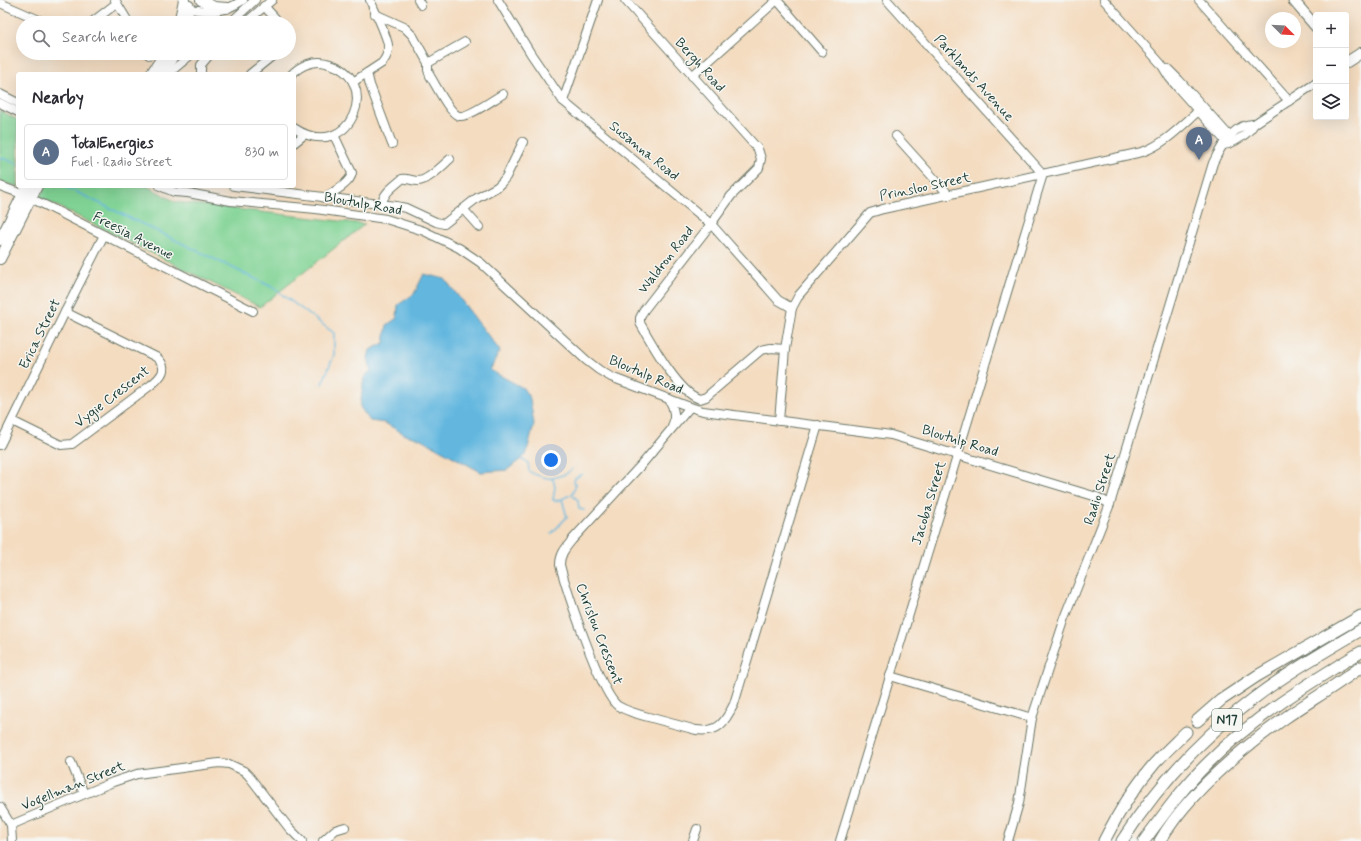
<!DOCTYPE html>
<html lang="en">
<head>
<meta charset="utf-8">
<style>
	:root { --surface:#fff; --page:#f7f7f7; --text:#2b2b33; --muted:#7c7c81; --line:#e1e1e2; --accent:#7c3aed }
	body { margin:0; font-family:Mynerve,sans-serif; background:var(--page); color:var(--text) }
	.controls { position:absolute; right:12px; top:12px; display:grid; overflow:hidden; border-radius:4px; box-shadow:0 4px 16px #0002 }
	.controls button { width:36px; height:36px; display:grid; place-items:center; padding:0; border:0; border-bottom:1px solid var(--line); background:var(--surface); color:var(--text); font:20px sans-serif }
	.compass { position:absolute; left:1265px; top:12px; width:36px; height:36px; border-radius:50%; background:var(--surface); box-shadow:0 4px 16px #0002; rotate:114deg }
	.you { position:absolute; left:551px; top:460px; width:14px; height:14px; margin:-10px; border:3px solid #fff; border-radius:50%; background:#1a73e8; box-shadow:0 0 0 6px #1a73e833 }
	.badge { display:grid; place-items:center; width:26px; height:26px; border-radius:50%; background:var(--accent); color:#fff; font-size:13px; font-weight:700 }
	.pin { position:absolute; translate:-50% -33px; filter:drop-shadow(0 1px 2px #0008) }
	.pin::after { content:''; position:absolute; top:21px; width:14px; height:12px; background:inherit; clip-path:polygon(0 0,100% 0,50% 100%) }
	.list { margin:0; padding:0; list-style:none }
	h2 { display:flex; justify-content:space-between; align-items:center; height:52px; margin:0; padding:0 16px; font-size:17px }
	h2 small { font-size:13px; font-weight:400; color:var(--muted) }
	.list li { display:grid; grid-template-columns:26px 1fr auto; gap:12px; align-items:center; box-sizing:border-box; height:56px; margin:0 8px 8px; padding:0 8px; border:1px solid var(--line); border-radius:4px }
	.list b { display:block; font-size:15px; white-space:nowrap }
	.list p { margin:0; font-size:13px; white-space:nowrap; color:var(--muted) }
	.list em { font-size:13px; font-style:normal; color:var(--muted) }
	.icon { flex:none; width:22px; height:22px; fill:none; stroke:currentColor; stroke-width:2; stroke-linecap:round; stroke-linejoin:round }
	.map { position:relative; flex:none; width:1361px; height:841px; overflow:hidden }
	.search { position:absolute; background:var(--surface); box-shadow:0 4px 16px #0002; left:16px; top:16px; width:280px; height:44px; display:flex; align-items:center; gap:10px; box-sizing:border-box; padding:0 14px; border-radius:22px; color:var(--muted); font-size:15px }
	.panel { position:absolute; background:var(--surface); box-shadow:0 4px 16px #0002; left:16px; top:72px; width:280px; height:116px; border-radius:4px }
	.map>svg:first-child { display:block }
	.green { fill:#80d394; stroke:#508864 }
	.water { fill:#63b7df; stroke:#417a8a }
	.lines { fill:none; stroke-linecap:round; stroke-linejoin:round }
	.stream { stroke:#63b7df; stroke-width:1.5 }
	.minor-casing { stroke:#6a7565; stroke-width:10 }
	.major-casing { stroke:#6a7565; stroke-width:12 }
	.highway-casing { stroke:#6a7565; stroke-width:13 }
	.minor { stroke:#fff; stroke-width:8 }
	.major { stroke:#fff; stroke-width:10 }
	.highway { stroke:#fff; stroke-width:11 }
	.labels { text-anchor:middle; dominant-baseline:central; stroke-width:3; stroke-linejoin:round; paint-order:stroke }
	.shield { fill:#f6f6f2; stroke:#60746d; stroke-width:1 }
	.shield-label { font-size:13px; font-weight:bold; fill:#1f3d34 }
	.street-label { font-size:14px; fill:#1f3d34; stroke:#f6f6f2 }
</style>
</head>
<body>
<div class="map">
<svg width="1361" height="841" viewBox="0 0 1361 841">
	<rect width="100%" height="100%" fill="#f6f6f2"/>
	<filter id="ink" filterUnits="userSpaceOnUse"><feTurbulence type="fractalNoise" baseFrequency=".025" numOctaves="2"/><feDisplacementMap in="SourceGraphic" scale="8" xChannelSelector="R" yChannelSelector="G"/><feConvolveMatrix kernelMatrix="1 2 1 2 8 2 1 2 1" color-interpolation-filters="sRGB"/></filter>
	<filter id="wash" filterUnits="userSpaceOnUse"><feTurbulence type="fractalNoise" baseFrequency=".012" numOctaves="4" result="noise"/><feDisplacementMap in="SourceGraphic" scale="16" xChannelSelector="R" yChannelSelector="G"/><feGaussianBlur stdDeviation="0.9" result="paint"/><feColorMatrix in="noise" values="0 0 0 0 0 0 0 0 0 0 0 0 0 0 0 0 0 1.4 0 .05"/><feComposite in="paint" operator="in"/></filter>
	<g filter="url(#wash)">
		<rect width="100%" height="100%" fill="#f4dcc0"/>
		<!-- green -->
		<g class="green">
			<path d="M0,111L18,120V186H22L21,187L0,182Z"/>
			<path d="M46,186H147L176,202L365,224L260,307L39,197Z"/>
		</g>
		<!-- water -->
		<path class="water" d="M424,274L445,279L500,351L490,370L523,388L530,399L534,424L526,455L507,470L481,472L421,439L406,435L385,423L370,421L360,407L364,378L371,370L368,358L370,350L384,343L387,325L397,318L398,305L414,294Z"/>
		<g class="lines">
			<!-- stream -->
			<g class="stream">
				<path d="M0,157L18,164"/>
				<path d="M64,186L272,287L334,333V355L322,384"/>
				<path d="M521,459L528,463L529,471C537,477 544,477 553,479L555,487L553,500C561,503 565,495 572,495L578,500L579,509L584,510"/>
				<path d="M552,478L566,474L572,469"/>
				<path d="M572,495L576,485L574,482L575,478L582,474"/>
				<path d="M551,534L567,517L562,499"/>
			</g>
		</g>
	</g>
	<g filter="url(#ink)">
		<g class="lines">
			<!-- minor casing -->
			<g class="minor-casing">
				<g id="minor">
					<path d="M115,0L129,23"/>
					<path d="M418,0L421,5"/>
					<path d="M498,0L531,54L563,101L711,224L778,300L792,308"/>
					<path d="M625,0L758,149L761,159L759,168L731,196L711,224L644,310L640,318V323C651,342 679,394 700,399L706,397L761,350L771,348L785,349"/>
					<path d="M777,0L822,52"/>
					<path d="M1104,0L1161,64L1169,77L1178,88L1228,144"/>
					<path d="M1199,0L1289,101"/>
					<path d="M0,3L46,23"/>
					<path d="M264,6L275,18L277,23"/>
					<path d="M184,14L189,9C211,12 224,13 243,0"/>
					<path d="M375,14L404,27L413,36L428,63V70L430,76C436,85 449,113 459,116C468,118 494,99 503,94"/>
					<path d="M91,23L117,3"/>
					<path d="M230,23L255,0"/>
					<path d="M245,23L272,0"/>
					<path d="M147,53L149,55"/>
					<path d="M428,63L465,42"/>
					<path d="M1168,69L1179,80L1233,140"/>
					<path d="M367,73L370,85L392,144"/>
					<path d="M168,74L193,53"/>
					<path d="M201,74V65L211,53"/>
					<path d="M250,74L276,53"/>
					<path d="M292,74C301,65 314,60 326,63C385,76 351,166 294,128"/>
					<path d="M692,76L777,0"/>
					<path d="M353,82L382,63C386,58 389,52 388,45C386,33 375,12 370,0"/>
					<path d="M0,94L18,103"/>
					<path d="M563,101L598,0"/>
					<path d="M0,103L18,112"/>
					<path d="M896,136L949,195"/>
					<path d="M294,143L304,135"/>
					<path d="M1223,145C1234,144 1249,133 1254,124L1316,83"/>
					<path d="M0,186L22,194L47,206L253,311"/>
					<path d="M160,186L174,192L188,193L231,201L316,209L386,219L424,231L459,248L481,263L586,360L599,370L611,377L690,407L703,411L891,435L1097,497L1110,504"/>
					<path d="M234,186L396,206L406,208L436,222L444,224L477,198L497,187L502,182L506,177L523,142"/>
					<path d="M324,198C333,192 350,184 352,173L334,135"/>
					<path d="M382,204C383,193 394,186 402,179C408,178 412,181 418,181C428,181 443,165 450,159"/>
					<path d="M463,209L479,227"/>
					<path d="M669,399C674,408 676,418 672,427"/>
					<path d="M690,407L643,463L572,540C565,549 560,554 560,565C566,588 601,695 618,706C628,712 640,715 652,718C667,722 682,726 696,730C719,733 725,722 734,704L818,425"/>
					<path d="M12,421L61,445L72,444L151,385C161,377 170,368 156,357L65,312"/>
					<path d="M779,421L785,349L792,308L799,295L870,213L883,209L1142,152C1166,144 1184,123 1203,107"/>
					<path d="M0,445L65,312L104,235"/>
					<path d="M890,676L1032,718"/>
					<path d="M71,762L84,794"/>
					<path d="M0,807L11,825L12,841"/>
					<path d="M11,825L113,782L137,774L219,763L229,764L244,771L249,776L289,828L302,841"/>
					<path d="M323,841L335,830L345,827"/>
					<path d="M693,841L697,829"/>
					<path d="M840,841L1043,174L887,0"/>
					<path d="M1008,841L1019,803L1032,718L1065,618L1110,504L1213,163C1220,148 1234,123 1254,124"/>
				</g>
			</g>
			<!-- major casing -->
			<g class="major-casing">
				<g id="major">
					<path d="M201,0L214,7L227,8"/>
					<path d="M1293,0L1316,27"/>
					<path d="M179,23L184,0"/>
					<path d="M186,23L189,6"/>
					<path d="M1346,61L1347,62L1361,53"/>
					<path d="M151,74L165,53"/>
					<path d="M162,74L175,53"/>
					<path d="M0,240L27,186"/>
					<path d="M0,259L37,186"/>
				</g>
			</g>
			<!-- highway casing -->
			<g class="highway-casing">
				<g id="highway">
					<path d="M1197,721L1221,700L1257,676L1361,616"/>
					<path d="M1104,841C1118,813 1135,786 1155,763C1165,752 1176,742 1186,732"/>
					<path d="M1122,841C1157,786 1201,738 1253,699C1287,673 1324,652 1361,630"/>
					<path d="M1144,841C1164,814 1184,786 1208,763C1253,718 1307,684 1361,652"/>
					<path d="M1160,841C1188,793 1240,750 1285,718C1310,701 1337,685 1361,667"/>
				</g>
			</g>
			<!-- minor -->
			<use href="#minor" class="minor"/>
			<!-- major -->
			<use href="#major" class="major"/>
			<!-- highway -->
			<use href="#highway" class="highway"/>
		</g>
	</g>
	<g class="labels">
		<!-- shield labels -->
		<rect class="shield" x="1212" y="709" width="30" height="22" rx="3"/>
		<g class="shield-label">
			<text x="1227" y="720">N17</text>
		</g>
		<!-- street labels -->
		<g class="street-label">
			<text transform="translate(700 65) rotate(48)">Bergh Road</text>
			<text transform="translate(974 78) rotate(48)">Parklands Avenue</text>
			<text transform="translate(644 151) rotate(39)">Susanna Road</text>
			<text transform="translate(925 187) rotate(-12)">Prinsloo Street</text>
			<text transform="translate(363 204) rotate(10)">Bloutulp Road</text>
			<text transform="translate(133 236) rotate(27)">Freesia Avenue</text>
			<text transform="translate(666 260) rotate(-52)">Waldron Road</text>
			<text transform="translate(40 334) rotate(-64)">Erica Street</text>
			<text transform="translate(646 375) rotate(23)">Bloutulp Road</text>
			<text transform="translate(112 397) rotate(-38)">Vygie Crescent</text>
			<text transform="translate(960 441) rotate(17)">Bloutulp Road</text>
			<text transform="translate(1100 489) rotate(-72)">Radio Street</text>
			<text transform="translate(929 503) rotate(-73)">Jacoba Street</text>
			<text transform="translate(599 634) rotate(69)">Chrislou Crescent</text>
			<text transform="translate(73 786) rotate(-22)">Vogellman Street</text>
		</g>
	</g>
</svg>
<div class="controls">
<button>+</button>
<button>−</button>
<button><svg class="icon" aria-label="layers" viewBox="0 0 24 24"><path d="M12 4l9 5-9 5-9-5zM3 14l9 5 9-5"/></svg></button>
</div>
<svg class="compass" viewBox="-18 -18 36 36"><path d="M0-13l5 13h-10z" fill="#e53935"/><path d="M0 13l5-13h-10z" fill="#7c7c81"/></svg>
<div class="you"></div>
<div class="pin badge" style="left:1199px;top:160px;background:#5c6f8a">A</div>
<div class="search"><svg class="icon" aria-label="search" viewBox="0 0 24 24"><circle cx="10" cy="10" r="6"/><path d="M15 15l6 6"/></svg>Search here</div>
<section class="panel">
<h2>Nearby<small></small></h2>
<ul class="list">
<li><span class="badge" style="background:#5c6f8a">A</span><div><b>TotalEnergies</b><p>Fuel · Radio Street</p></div><em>830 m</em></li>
</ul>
</section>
</div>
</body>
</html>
